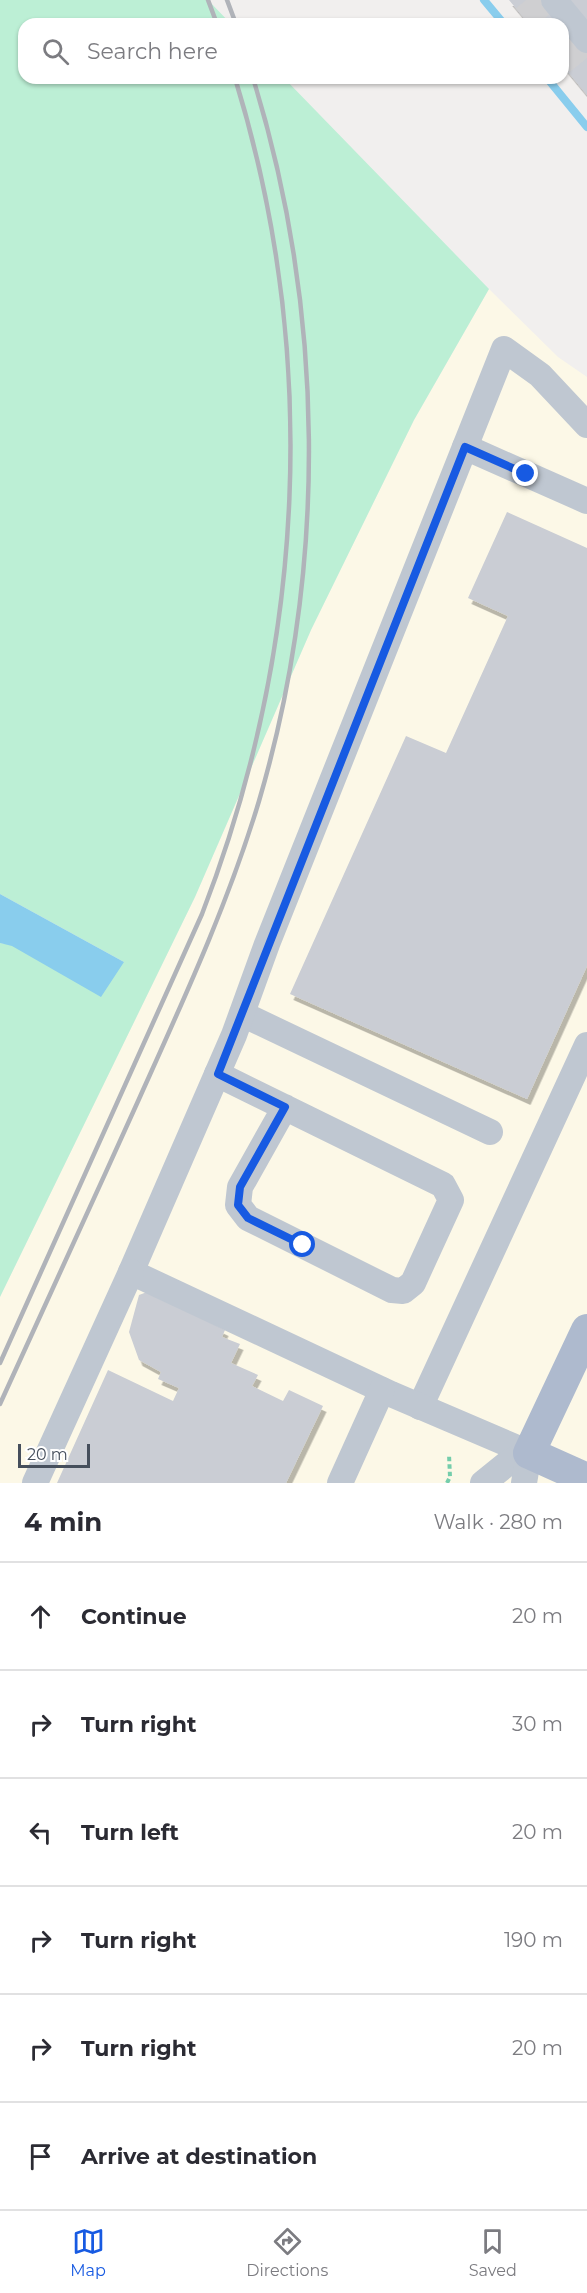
<!DOCTYPE html>
<html lang="en">
<head>
<meta charset="utf-8">
<style>
	:root { --surface:#fff; --page:#f2f2f3; --text:#2b2b33; --muted:#7c7c81; --line:#e1e1e2; --accent:#175ae2 }
	body { margin:0; font-family:Montserrat,sans-serif; background:var(--page); color:var(--text) }
	.scale { position:absolute; left:18px; bottom:15px; width:72px; box-sizing:border-box; padding-left:6px; border:3px solid #464f5c; border-top:0; font-size:16px; line-height:21px; white-space:nowrap; color:#464f5c; -webkit-text-stroke:4px #fff; paint-order:stroke }
	.stop { position:absolute; width:18px; height:18px; margin:-14px; border:4px solid #175ae2; border-radius:50%; background:#fff }
	.stop.end { background:#175ae2; border-color:#fff; box-shadow:0 2px 6px #0008 }
	.list { margin:0; padding:0; list-style:none }
	h2 { display:flex; justify-content:space-between; align-items:center; height:78px; margin:0; padding:0 24px; font-size:26px }
	h2 small { font-size:20px; font-weight:400; color:var(--muted) }
	.list li { display:grid; grid-template-columns:39px 1fr auto; gap:18px; align-items:center; box-sizing:border-box; height:108px; padding:0 24px; border-top:2px solid var(--line) }
	.list b { display:block; font-size:22px; white-space:nowrap }
	.list em { font-size:20px; font-style:normal; color:var(--muted) }
	.icon { flex:none; width:33px; height:33px; fill:none; stroke:currentColor; stroke-width:2; stroke-linecap:round; stroke-linejoin:round }
	.map { position:relative; flex:none; width:587px; height:1483px; overflow:hidden }
	.search { position:absolute; background:var(--surface); box-shadow:0 2px 4px #0004; left:18px; right:18px; top:18px; height:66px; display:flex; align-items:center; gap:15px; box-sizing:border-box; padding:0 21px; border-radius:18px; color:var(--muted); font-size:22px }
	.sheet { height:726px; background:var(--surface) }
	nav { display:flex; justify-content:space-around; align-items:center; box-sizing:border-box; height:84px; border-top:2px solid var(--line); background:var(--surface); font-size:16px; color:var(--muted) }
	nav a { display:grid; justify-items:center; gap:3px }
	nav .on { color:var(--accent) }
	.map>svg:first-child { display:block }
	.commercial { fill:#fcf8e7 }
	.green { fill:#bcefd5 }
	.water { fill:#89cded }
	.lines { fill:none; stroke-linecap:round; stroke-linejoin:round }
	.stream { stroke:#89cded; stroke-width:8 }
	.building { fill:#cacdd4; filter:url(#shadow) }
	.minor-tunnel { stroke:#cfcfd1; stroke-width:26; stroke-dasharray:26 13; stroke-linecap:butt }
	.path { stroke:#74cdab; stroke-width:4; stroke-dasharray:4.5 3; stroke-linecap:butt }
	.minor { stroke:#bfc7d1; stroke-width:26 }
	.major { stroke:#aebace; stroke-width:32 }
	.rail { stroke:#b0b3b9; stroke-width:4.5 }
	.route { stroke:#175ae2; stroke-width:8 }
</style>
</head>
<body>
<div class="map">
<svg width="587" height="1483" viewBox="0 0 587 1483">
	<defs>
		<filter id="shadow"><feDropShadow dx="3.5" dy="6" stdDeviation="0" flood-color="#0004"/></filter>
	</defs>
	<rect width="100%" height="100%" fill="#f1efee"/>
	<!-- commercial -->
	<path class="commercial" d="M489,289L558,357L587,377V1483H0V1297L195,897L311,630L414,420Z"/>
	<!-- green -->
	<path class="green" d="M0,0H208L231,24H24V78H284L489,289L414,420L311,630L195,897L0,1297V943L124,962L0,894Z"/>
	<!-- water -->
	<path class="water" d="M0,894L124,962L101,997L12,946L0,943Z"/>
	<g class="lines">
		<!-- stream -->
		<g class="stream">
			<path d="M484,0L504,24"/>
			<path d="M547,78L587,127"/>
		</g>
	</g>
	<!-- building -->
	<g class="building">
		<path d="M509,0H587V95L563,66V24H529Z"/>
		<path d="M507,512L587,548V966L527,1099L290,994L406,736L446,753L508,616L468,598Z"/>
		<path d="M147,1292L225,1330L222,1337L240,1344L231,1363L258,1375L252,1386L283,1401L289,1390L323,1406L286,1483H57L108,1370L173,1401L179,1388L158,1379L161,1372L139,1360L129,1332L139,1295Z"/>
	</g>
	<g class="lines">
		<!-- minor-tunnel -->
		<g class="minor-tunnel">
			<path d="M526,0L546,24"/>
			<path d="M563,44L587,73"/>
		</g>
		<!-- path -->
		<path class="path" d="M447,1483L450,1477L449,1454"/>
		<!-- minor -->
		<g class="minor">
			<path d="M554,0L587,40"/>
			<path d="M465,447L587,501"/>
			<path d="M242,1014L490,1132"/>
			<path d="M217,1074L443,1185L451,1200L413,1283L403,1291L392,1290L248,1218L238,1205L240,1187L285,1107"/>
			<path d="M420,1407L587,1045"/>
			<path d="M529,1453L391,1394L131,1272L234,1035L267,944L504,349L540,375L587,425"/>
			<path d="M35,1483L131,1272"/>
			<path d="M340,1483L382,1390"/>
			<path d="M483,1483L509,1462L529,1453"/>
			<path d="M524,1483L529,1453"/>
		</g>
		<!-- major -->
		<path class="major" d="M587,1330L529,1453L587,1479"/>
		<!-- rail -->
		<g class="rail">
			<path d="M208,0L217,24"/>
			<path d="M227,0L236,24"/>
			<path d="M0,1363L202,914C306,645 320,354 235,78"/>
			<path d="M0,1404C46,1303 93,1201 139,1099C183,1001 228,904 259,801C328,566 325,312 253,78"/>
		</g>
	</g>
	<g class="lines">
		<!-- route -->
		<path class="route" d="M303,1245L248,1218L238,1205L240,1187L285,1107L218,1074L465,447L526,474"/>
	</g>
</svg>
<div class="scale">20 m</div>
<div class="stop" style="left:303px;top:1245px"></div>
<div class="stop end" style="left:526px;top:474px"></div>
<div class="search"><svg class="icon" aria-label="search" viewBox="0 0 24 24"><circle cx="10" cy="10" r="6"/><path d="M15 15l6 6"/></svg>Search here</div>
</div>
<section class="sheet">
<h2>4 min<small>Walk · 280 m</small></h2>
<ul class="list">
<li><svg class="icon" aria-label="ahead" viewBox="0 0 24 24"><path d="M12 20V5M6 11l6-6 6 6"/></svg><div><b>Continue</b></div><em>20 m</em></li>
<li><svg class="icon" aria-label="right" viewBox="0 0 24 24"><path d="M7 20v-9h11M14 6l5 5-5 5"/></svg><div><b>Turn right</b></div><em>30 m</em></li>
<li><svg class="icon" aria-label="left" viewBox="0 0 24 24"><path d="M17 20v-9H6M10 6l-5 5 5 5"/></svg><div><b>Turn left</b></div><em>20 m</em></li>
<li><svg class="icon" aria-label="right" viewBox="0 0 24 24"><path d="M7 20v-9h11M14 6l5 5-5 5"/></svg><div><b>Turn right</b></div><em>190 m</em></li>
<li><svg class="icon" aria-label="right" viewBox="0 0 24 24"><path d="M7 20v-9h11M14 6l5 5-5 5"/></svg><div><b>Turn right</b></div><em>20 m</em></li>
<li><svg class="icon" aria-label="arrive" viewBox="0 0 24 24"><path d="M6 21V4h12l-3 4 3 4H6"/></svg><div><b>Arrive at destination</b></div></li>
</ul>
</section>
<nav>
<a class="on"><svg class="icon" aria-label="map" viewBox="0 0 24 24"><path d="M3 6l6-2 6 2 6-2v14l-6 2-6-2-6 2zM9 4v14M15 6v14"/></svg>Map</a>
<a><svg class="icon" aria-label="directions" viewBox="0 0 24 24"><path d="M12 3l9 9-9 9-9-9zM9 14v-3h6M13 9l2 2-2 2"/></svg>Directions</a>
<a><svg class="icon" aria-label="saved" viewBox="0 0 24 24"><path d="M7 4h10v16l-5-4-5 4z"/></svg>Saved</a>
</nav>
</body>
</html>
